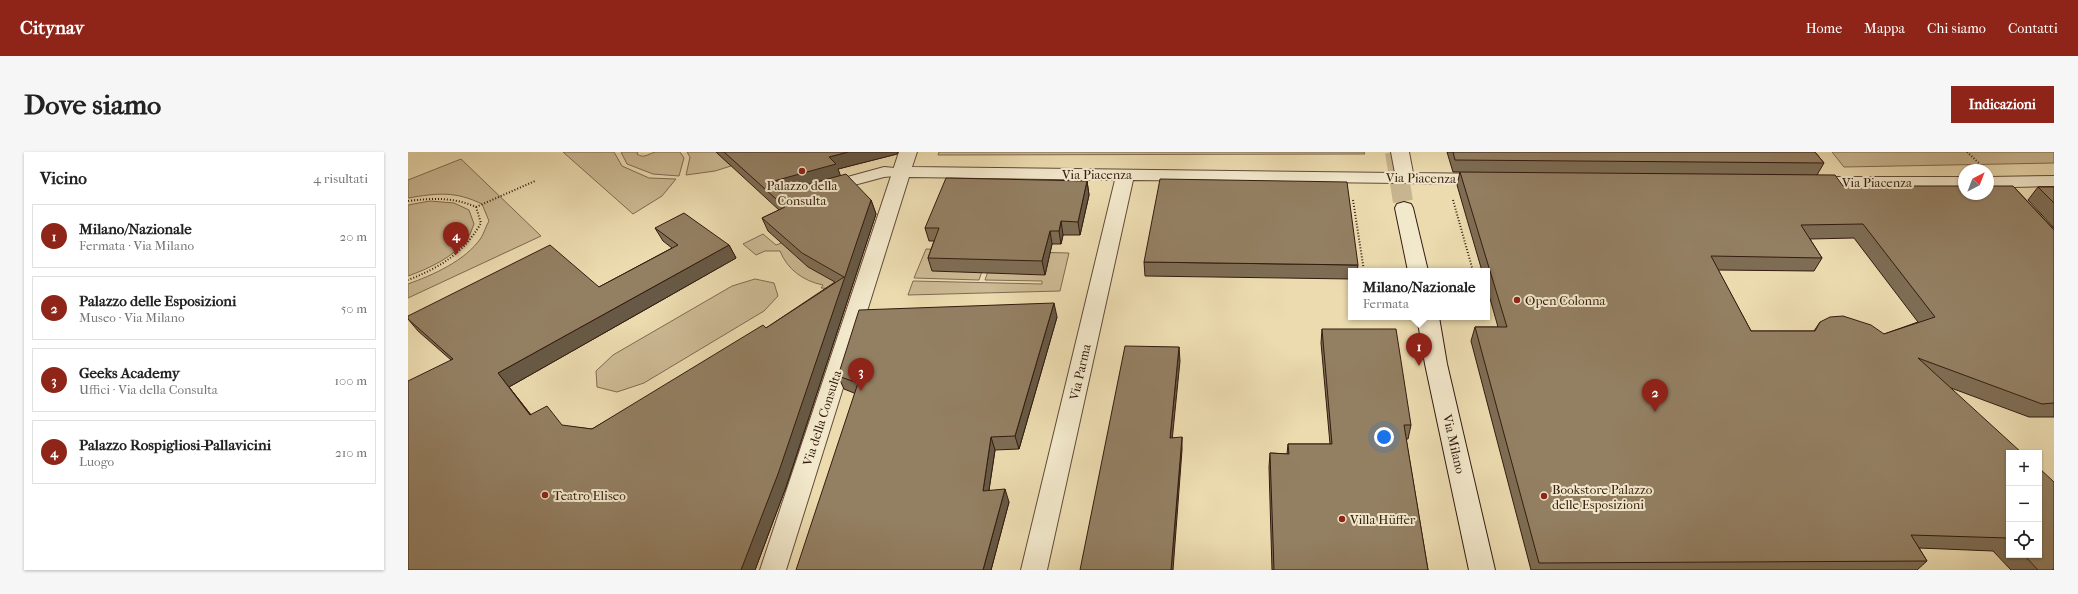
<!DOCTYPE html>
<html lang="it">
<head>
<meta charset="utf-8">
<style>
	:root { --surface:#fff; --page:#f6f6f6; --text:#222; --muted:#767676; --line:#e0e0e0; --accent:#8f2418 }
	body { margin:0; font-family:"IM FELL French Canon",serif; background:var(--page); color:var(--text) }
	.controls { position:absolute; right:12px; bottom:12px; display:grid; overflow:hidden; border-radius:0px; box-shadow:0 1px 3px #0004 }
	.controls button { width:36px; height:36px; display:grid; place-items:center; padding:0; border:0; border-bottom:1px solid var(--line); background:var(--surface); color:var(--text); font:20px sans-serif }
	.compass { position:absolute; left:1550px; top:12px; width:36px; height:36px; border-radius:50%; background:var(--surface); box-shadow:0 1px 3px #0004; rotate:42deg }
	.you { position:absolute; left:976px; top:285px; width:14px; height:14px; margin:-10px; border:3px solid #fff; border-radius:50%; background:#1a73e8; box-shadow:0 0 0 6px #1a73e833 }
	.badge { display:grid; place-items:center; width:26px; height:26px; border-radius:50%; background:var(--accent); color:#fff; font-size:13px; font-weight:700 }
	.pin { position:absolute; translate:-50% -33px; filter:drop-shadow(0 1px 2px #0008) }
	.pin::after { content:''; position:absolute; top:21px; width:14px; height:12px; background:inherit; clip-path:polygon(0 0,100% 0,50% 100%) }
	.popup { position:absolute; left:940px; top:116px; width:142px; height:52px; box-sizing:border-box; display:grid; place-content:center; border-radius:0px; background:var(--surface); filter:drop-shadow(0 1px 3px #0005); font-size:13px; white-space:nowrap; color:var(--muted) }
	.popup b { font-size:15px; color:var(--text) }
	.popup::after { content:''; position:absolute; left:50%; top:100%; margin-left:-8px; border:8px solid transparent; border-top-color:var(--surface) }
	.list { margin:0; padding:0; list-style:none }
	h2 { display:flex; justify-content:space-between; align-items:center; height:52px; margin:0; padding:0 16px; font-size:17px }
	h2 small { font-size:13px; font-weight:400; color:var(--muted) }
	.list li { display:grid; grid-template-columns:26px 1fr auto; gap:12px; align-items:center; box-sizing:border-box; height:64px; margin:0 8px 8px; padding:0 8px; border:1px solid var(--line); border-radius:0px }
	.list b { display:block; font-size:15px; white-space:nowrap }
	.list p { margin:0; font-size:13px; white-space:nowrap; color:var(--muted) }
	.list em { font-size:13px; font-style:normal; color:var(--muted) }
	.icon { flex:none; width:22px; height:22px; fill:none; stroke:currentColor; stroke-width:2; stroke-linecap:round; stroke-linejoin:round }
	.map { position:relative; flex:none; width:1646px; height:418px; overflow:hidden; border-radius:0px }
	header { display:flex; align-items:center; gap:24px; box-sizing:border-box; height:56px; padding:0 20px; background:var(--accent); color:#fff }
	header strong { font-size:19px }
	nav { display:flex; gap:22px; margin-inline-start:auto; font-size:14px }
	.intro { display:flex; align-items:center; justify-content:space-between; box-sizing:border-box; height:96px; padding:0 24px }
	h1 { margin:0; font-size:28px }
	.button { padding:10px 18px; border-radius:0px; background:var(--accent); color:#fff; font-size:14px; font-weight:700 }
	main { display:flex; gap:24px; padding:0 24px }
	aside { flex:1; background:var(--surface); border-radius:0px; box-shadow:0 1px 3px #0004 }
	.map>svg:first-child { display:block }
	.green { fill:#ccba94; stroke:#806a52 }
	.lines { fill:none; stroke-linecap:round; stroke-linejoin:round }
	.secondary-tunnel { stroke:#c6b58f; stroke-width:20; stroke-dasharray:20 10; stroke-linecap:butt }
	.lane-casing { stroke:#624b37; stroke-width:2 }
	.street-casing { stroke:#624b37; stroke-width:2 }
	.secondary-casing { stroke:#341b0f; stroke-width:2 }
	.path { stroke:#341b0f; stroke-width:2; stroke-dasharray:1 2; stroke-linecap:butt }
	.lane { fill:#f2e8cb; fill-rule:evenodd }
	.street { fill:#f2e8cb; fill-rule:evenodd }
	.secondary { fill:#f2e8cb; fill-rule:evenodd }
	.wall { fill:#7e6d54; stroke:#341b0f; fill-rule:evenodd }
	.shaded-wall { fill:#675945; stroke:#341b0f }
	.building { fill:#937f62; stroke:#341b0f; fill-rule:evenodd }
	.poi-dot { fill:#8f2418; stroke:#f2e8cb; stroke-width:1.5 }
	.labels { text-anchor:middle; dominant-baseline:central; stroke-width:4; stroke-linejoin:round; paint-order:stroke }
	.street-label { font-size:13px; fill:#341b0f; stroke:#f2e8cb }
	.poi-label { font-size:13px; fill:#341b0f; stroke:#f2e8cb; text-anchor:start }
</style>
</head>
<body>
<header>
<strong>Citynav</strong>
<nav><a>Home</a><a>Mappa</a><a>Chi siamo</a><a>Contatti</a></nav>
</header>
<div class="intro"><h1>Dove siamo</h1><a class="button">Indicazioni</a></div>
<main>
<aside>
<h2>Vicino<small>4 risultati</small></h2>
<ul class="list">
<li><span class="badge">1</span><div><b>Milano/Nazionale</b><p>Fermata · Via Milano</p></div><em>20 m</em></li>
<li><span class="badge">2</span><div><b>Palazzo delle Esposizioni</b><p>Museo · Via Milano</p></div><em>50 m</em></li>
<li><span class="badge">3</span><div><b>Geeks Academy</b><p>Uffici · Via della Consulta</p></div><em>100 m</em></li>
<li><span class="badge">4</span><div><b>Palazzo Rospigliosi-Pallavicini</b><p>Luogo</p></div><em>210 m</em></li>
</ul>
</aside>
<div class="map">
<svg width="1646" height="418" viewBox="0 0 1646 418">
	<rect width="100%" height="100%" fill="#ebdbaf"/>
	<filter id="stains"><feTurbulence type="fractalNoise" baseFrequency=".005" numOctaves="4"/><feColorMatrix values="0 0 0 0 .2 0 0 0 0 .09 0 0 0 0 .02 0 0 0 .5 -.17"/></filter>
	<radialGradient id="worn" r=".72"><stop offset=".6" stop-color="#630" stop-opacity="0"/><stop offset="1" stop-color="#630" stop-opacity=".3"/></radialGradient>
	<!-- green -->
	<g class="green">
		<path d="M155,0H206L214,14L241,26L268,27L254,44L225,62Z"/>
		<path d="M213,0H230L229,2C236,7 240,2 247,0C254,0 264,0 272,0L276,6L271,24L245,22L219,12Z"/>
		<path d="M279,0H308L323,14L307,19L278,23L282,5Z"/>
		<path d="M531,0H956L957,2L530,3Z"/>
		<path d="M1424,0H1646V11L1436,15Z"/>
		<path d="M53,7L133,84L0,146V132C25,123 57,109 73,86C76,81 78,74 81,69L74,52C47,39 30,41 0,46V28Z"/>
		<path d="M22,49L46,51L61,58L66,72C64,77 62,83 59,87C46,105 20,117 0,124V53Z"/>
		<path d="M355,82L368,93L376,90C397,110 403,121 432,127L427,137L413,136L415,133C395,129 379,117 372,99H357L348,103L335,92Z"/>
		<path d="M518,97L581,99L571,128L506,126Z"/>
		<path d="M587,99L661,101L652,139L500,143L505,129L634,132V129L577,128Z"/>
		<path d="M347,127L366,131L370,144L356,159L236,231L209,240L189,235L188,219L205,203L324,134Z"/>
	</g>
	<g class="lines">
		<!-- secondary-tunnel -->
		<path class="secondary-tunnel" d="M987,0L996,56"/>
		<!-- lane casing -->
		<g class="lane-casing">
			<path id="lane" d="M476,15L498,17L501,20L498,23L476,25L420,40L414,38L412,35L414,32Z"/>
		</g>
		<!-- street casing -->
		<g class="street-casing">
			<g id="street">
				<path d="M491,0H509L504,15L987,21L983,0H1001L1005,21L1081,22L1087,23L1090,27L1087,31L1081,32L725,28L639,418H613L707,28L501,25L378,418H352Z"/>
				<path d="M1646,24V34L1605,35L1646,78V96L1639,94L1585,35H1580L1581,25Z"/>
				<path d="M1401,25H1556V35H1401L1395,34L1392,30L1395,26Z"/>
			</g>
		</g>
		<!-- secondary casing -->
		<g class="secondary-casing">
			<g id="secondary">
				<path d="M996,50L1003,52L1005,56L1020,119H1000L987,56L989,52Z"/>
				<path d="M1009,165H1031L1039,212L1087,418H1061L1017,212Z"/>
			</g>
		</g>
		<!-- path -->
		<g class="path">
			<path d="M1559,0L1572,12"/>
			<path d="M945,48L956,119"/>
			<path d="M1045,48L1065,119"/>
			<path d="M0,49C25,46 45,45 68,55L73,71C56,101 31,116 0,128"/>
			<path d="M68,55L127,29"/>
		</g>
		<!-- lane -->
		<use href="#lane" class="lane"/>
		<!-- street -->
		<use href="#street" class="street"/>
		<!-- secondary -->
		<use href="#secondary" class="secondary"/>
	</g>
	<!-- wall -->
	<g class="wall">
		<path d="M308,0H490L489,2L430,17L432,24L463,48L468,62L378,335L347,418H0L43,208L10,179L0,167L191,135L264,96L255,89L247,76L321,93L328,106L101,235L123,263L155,274L184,277L358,176L427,130L400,115L360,79L354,66L371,58Z"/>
		<path d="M1039,0H1407L1416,11L1409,23L1435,34L1646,78V265H1621L1543,236L1601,301V403H1631L1646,418H1603L1585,399L1511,396L1519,409L1509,418H1123L1063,189L1067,175H1090L1079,136V119H1074L1049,33L1052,20H1045ZM1446,86L1510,170L1476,182L1412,170L1406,179H1343L1310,118L1406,119L1414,106L1402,87Z"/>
		<path d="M679,29L681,43L672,83H655L653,92H644L637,123L524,119L520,106L526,89H521L517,76Z"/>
		<path d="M1630,35H1646V76L1620,48Z"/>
		<path d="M736,110L950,113L949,119H943V127L737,124Z"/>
		<path d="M649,165L611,297L587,298L581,338L601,350L583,418L446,241L436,237L430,224Z"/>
		<path d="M914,177L1003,273L1000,287H998L1020,418H864L861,315L862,301L879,302L880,292H922L913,191Z"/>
	</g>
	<!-- shaded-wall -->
	<g class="shaded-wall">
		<path d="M440,0H490L489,2L430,17L433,25L369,46L363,33L366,29L421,5Z"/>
		<path d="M679,29L681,43L672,83L670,70Z"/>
		<path d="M463,48L468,62L378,335L347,418H333Z"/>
		<path d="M653,69L655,83L653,92L651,79Z"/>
		<path d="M642,79L644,92L637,123L634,109Z"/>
		<path d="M321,93L328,106L101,235L134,277L122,263L90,221Z"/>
		<path d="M646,151L649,165L611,297L607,284Z"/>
		<path d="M771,195L772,209L763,299L762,286Z"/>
		<path d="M583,285L587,298L579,351L575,339Z"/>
		<path d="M774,285V298L765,418H763Z"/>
		<path d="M597,337L601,350L583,418H575Z"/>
	</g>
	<!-- building -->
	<g class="building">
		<path d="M316,0H440L421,5L428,12L366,29L363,33L366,38L372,40L438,22L463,48L370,322L333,418H0V229L45,207L0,167V164L142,93L191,135L270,93L247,76L276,61L321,93L90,221L122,263L139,254L154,273L184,277L355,173L358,176L436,125L394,101L354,66L377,55Z"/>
		<path d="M1045,0H1407L1416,11L1047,8Z"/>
		<path d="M1052,20L1427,23L1435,34H1556V42H1580V34H1605L1646,78V251L1634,252L1510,206L1614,301H1601V388L1600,386L1503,383L1519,409L1131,411L1067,175H1099ZM1455,72L1527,165L1476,182L1463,173L1435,164L1422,165L1412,170L1407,179H1343L1303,104L1414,106L1393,73Z"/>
		<path d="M538,26L679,29L670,70L653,69L651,79H642L634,109L520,106L531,76H517Z"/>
		<path d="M752,27L939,30L950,113L736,110Z"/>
		<path d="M1630,35H1646V51Z"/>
		<path d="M646,151L607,284L583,285L575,339L597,337L575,418H388L450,231L430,224L451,158Z"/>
		<path d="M914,177H988L1003,273H996L1020,418H866L862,301L881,302L880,292H924Z"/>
		<path d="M717,194L771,195L762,286L774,285L763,418H672Z"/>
		<path d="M1631,316L1646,330V417L1644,418H1630L1616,403H1631Z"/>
	</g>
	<!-- markers -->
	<g class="poi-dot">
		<circle cx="394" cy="19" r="4"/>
		<circle cx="1109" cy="148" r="4"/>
		<circle cx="137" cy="343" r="4"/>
		<circle cx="1136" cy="344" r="4"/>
		<circle cx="934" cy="367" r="4"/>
	</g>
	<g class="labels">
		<!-- street labels -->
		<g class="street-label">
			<text x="689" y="22">Via Piacenza</text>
			<text transform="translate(1013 26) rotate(1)">Via Piacenza</text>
			<text x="1469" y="30">Via Piacenza</text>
			<text transform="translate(672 220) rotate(-77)">Via Parma</text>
			<text transform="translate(414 266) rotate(-72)">Via della Consulta</text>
			<text transform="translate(1046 292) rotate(77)">Via Milano</text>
		</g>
		<!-- poi labels -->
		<g class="poi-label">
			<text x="394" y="33" text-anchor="middle">Palazzo della<tspan x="394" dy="15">Consulta</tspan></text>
			<text x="1117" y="148">Open Colonna</text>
			<text x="1144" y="337">Bookstore Palazzo<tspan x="1144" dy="15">delle Esposizioni</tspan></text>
			<text x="145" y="343">Teatro Eliseo</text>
			<text x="942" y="367">Villa Hüffer</text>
		</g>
	</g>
	<rect width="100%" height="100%" filter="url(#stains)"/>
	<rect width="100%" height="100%" fill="url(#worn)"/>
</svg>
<div class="controls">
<button>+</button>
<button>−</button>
<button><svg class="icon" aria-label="locate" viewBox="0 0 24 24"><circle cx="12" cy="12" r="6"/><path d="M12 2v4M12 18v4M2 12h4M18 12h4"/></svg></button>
</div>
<svg class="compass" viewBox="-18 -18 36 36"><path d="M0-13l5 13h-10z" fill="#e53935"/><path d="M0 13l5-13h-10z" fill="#767676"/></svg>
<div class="you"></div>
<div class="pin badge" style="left:1011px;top:214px">1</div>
<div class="popup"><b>Milano/Nazionale</b>Fermata</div>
<div class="pin badge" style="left:1247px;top:260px">2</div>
<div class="pin badge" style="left:453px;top:239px">3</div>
<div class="pin badge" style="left:48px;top:103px">4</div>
</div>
</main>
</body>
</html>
